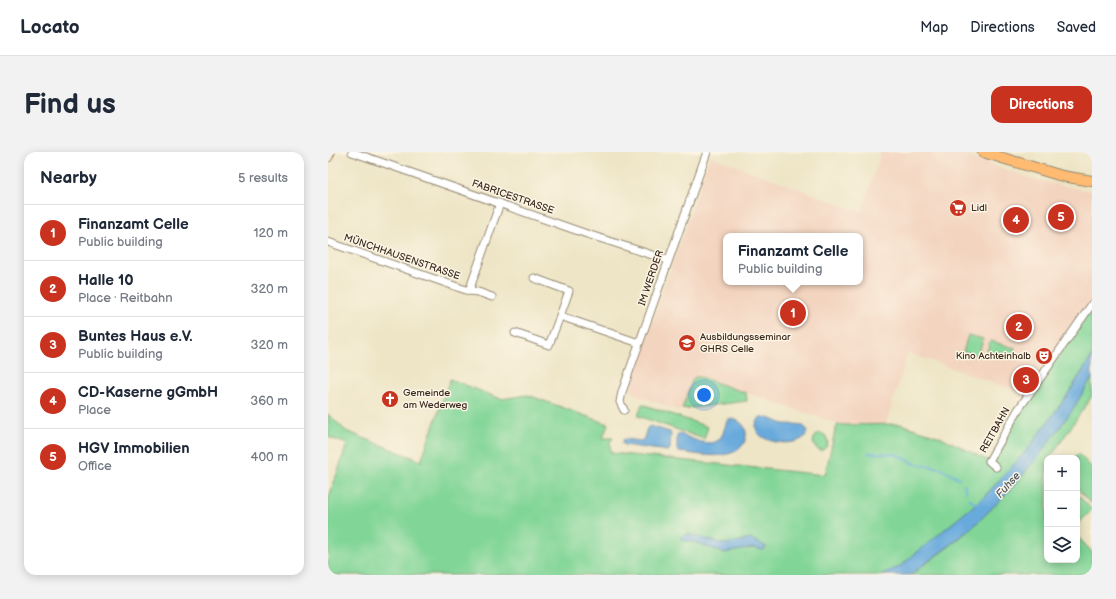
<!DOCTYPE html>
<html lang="en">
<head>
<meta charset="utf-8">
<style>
	:root { --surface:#fff; --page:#f2f2f3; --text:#1f2937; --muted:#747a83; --line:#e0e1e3; --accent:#c8321e }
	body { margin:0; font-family:"Balsamiq Sans",sans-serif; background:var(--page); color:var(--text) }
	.controls { position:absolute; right:12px; bottom:12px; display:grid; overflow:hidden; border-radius:8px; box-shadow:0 2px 10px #0003 }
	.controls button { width:36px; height:36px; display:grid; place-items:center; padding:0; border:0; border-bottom:1px solid var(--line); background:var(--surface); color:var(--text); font:20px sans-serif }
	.you { position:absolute; left:376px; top:243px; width:14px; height:14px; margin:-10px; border:3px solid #fff; border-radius:50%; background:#1a73e8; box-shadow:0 0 0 6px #1a73e833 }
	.badge { display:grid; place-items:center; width:26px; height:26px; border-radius:50%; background:var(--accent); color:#fff; font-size:13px; font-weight:700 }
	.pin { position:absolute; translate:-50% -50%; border:2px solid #fff; box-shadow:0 1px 4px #0006 }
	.popup { position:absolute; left:395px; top:81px; width:140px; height:52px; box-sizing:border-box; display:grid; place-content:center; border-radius:8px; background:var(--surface); filter:drop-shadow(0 1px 3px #0005); font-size:13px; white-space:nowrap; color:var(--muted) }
	.popup b { font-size:15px; color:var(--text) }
	.popup::after { content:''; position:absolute; left:50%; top:100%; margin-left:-8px; border:8px solid transparent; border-top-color:var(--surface) }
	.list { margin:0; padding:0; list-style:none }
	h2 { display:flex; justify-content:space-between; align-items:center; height:52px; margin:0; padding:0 16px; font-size:17px }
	h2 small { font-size:13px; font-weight:400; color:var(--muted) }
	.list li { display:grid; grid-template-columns:26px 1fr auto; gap:12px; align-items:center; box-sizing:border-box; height:56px; padding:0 16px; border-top:1px solid var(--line) }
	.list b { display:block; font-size:15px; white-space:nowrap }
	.list p { margin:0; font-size:13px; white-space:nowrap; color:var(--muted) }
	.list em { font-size:13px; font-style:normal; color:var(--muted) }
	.icon { flex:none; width:22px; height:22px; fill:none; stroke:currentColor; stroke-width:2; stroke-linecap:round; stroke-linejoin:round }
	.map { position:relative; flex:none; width:764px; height:423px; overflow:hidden; border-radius:12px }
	header { display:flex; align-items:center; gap:24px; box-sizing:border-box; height:56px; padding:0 20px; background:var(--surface); border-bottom:1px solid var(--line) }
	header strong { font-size:19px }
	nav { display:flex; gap:22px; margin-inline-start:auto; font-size:14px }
	.intro { display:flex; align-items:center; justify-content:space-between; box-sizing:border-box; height:96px; padding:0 24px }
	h1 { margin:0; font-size:28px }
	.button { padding:10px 18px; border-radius:12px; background:var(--accent); color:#fff; font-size:14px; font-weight:700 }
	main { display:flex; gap:24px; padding:0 24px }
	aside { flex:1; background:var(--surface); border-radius:12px; box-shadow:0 2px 10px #0003 }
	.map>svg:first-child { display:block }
	.built { fill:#f3d4bf; fill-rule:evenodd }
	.green { fill:#81d597; stroke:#5e805a }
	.water { fill:#69aadd; stroke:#526a7e }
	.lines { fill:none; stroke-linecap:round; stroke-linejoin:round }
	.stream { stroke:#69aadd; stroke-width:2 }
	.minor-casing { stroke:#948872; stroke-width:9 }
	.secondary-casing { stroke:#948872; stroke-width:11 }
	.primary-casing { stroke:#948872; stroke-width:12 }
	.minor { stroke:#fff; stroke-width:7 }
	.secondary { stroke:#ffe4c6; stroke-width:9 }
	.primary { stroke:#ffbb71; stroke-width:10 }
	.labels { text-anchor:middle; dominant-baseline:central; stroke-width:3; stroke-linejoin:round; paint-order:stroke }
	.street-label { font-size:10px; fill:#3b2a1e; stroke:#fcf5e5 }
	.poi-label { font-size:10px; fill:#3b2a1e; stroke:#fcf5e5; text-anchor:start }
	.water-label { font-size:11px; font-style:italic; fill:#4b5761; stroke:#fcf5e5 }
</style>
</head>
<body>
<header>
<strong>Locato</strong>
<nav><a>Map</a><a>Directions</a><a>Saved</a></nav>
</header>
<div class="intro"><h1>Find us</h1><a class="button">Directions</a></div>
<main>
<aside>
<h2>Nearby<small>5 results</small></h2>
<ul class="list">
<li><span class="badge">1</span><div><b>Finanzamt Celle</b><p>Public building</p></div><em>120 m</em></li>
<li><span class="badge">2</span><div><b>Halle 10</b><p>Place · Reitbahn</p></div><em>320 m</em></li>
<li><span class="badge">3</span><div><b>Buntes Haus e.V.</b><p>Public building</p></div><em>320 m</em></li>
<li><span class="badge">4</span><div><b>CD-Kaserne gGmbH</b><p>Place</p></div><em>360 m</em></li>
<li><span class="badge">5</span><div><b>HGV Immobilien</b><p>Office</p></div><em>400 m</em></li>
</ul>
</aside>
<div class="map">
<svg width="764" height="423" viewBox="0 0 764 423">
	<rect width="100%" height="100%" fill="#fcf5e5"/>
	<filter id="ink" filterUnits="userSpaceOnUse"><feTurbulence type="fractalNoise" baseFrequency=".025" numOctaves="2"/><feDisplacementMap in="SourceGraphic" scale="8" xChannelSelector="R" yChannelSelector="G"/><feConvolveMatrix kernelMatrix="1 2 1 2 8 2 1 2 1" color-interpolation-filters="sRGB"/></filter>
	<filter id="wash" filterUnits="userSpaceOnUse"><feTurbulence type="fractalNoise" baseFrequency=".012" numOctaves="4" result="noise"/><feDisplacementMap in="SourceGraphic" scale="16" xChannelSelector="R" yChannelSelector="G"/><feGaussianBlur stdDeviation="0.9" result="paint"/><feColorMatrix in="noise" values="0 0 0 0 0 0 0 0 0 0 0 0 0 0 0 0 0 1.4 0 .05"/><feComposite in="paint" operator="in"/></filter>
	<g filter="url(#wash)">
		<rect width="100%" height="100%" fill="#eee5c6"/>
		<!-- built -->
		<path class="built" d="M553,0H626L708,28L757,38H764V150L700,243L580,201L558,272L515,273L510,272L372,225L364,229L354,257L351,259L306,242L302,234L382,4L534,60ZM398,84H532V130H398Z"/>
		<!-- green -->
		<g class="green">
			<path d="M764,150V204L738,245L699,298L655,346L612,383L571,415L552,423H0V348L19,292L0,285V262L18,279L93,309L122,227L173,247L200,243L280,272L275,286H285L282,290L283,301L497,323L507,279L510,272L515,273L572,272L613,285L661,309Z"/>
			<path d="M640,183L655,187L650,204L635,200Z"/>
			<path d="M662,189L687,196L684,205L659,199Z"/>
			<path d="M367,225H372L418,241L419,249L354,257L364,229Z"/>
			<path d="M764,226V244L722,306H719V408H749V384L764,400V423H650L647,421L641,423H582C605,406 629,390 649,371C695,328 731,279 764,226Z"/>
			<path d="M314,252L380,275L376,287L310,264Z"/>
			<path d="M492,281L497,283L500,289L499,294L495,298H491L487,295L485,290L487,284Z"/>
			<path d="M750,301L764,316V349L762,351L749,336V306H745Z"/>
			<path d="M749,342L764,358L749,373Z"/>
		</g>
		<!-- water -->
		<g class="water">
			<path d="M764,204V226L743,260L711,304L681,339L648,372L621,394L582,423H552L571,415L655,346L699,298L738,245Z"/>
			<path d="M432,265C444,265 447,270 457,272C462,273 468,271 473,273C476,274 478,276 480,279C477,297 430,293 428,276C427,272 430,269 432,265Z"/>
			<path d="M400,267C422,266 424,292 406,300C390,307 368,302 351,300L349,298V283L352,282C363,286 385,298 393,285C397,279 396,274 400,267Z"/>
			<path d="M322,274L342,280L343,282L342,297L340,299L296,293L294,291L295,288L297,287L313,289L316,286L319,276Z"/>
			<path d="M360,382L397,392L423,387L439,395L435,398L425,396L396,401L362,389L353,388L352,385Z"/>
		</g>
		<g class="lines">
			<!-- stream -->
			<g class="stream">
				<path d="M540,301L568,302L587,312L612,316L631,326"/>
				<path d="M636,332L638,340"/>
				<path d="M642,347L648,353"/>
			</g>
		</g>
	</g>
	<g filter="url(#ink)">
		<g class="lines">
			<!-- minor casing -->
			<g class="minor-casing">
				<g id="minor">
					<path d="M24,0L259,82L340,108"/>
					<path d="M0,90L141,139L172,51"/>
					<path d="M206,126L241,139L232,164L311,191"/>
					<path d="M141,139L150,140L164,145"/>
					<path d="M187,181L221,193L232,164"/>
					<path d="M296,258L292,250L294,240L379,0"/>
					<path d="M668,315L661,309L690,258L764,152"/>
				</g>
			</g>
			<!-- secondary casing -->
			<g class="secondary-casing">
				<path id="secondary" d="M0,5L2,0"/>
			</g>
			<!-- primary casing -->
			<g class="primary-casing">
				<path id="primary" d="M655,0L734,24L764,29"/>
			</g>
			<!-- minor -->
			<use href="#minor" class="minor"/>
			<!-- secondary -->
			<use href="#secondary" class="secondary"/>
			<!-- primary -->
			<use href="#primary" class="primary"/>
		</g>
	</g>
	<!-- icons -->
	<defs>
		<g id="supermarket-disc" transform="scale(0.9)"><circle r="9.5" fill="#c8321e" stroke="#fcf5e5"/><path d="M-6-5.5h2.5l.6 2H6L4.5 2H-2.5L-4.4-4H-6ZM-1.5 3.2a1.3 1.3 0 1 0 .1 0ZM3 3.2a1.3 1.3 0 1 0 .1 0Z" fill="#fff"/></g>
		<g id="university-disc" transform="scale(0.9)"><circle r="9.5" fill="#c8321e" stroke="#fcf5e5"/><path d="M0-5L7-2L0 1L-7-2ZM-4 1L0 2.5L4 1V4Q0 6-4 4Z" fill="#fff"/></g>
		<g id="theatre-disc" transform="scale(0.9)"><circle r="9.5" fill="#c8321e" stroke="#fcf5e5"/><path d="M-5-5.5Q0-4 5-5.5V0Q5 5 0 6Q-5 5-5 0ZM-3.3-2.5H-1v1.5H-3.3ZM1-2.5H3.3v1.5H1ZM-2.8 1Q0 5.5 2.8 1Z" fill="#fff"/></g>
		<g id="church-disc" transform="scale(0.9)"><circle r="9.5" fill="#c8321e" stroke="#fcf5e5"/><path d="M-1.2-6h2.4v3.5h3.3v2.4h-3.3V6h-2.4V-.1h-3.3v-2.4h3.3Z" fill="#fff"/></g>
	</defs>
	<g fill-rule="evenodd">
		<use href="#supermarket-disc" x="630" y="56"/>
		<use href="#university-disc" x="359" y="191"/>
		<use href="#theatre-disc" x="716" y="204"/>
		<use href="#church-disc" x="62" y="247"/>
	</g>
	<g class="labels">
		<!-- street labels -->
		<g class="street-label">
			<text transform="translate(185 45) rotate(19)">FABRICESTRASSE</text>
			<text transform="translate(74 105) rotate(19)">MÜNCHHAUSENSTRASSE</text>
			<text transform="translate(323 126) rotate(-71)">IM WERDER</text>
			<text transform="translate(667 278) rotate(-61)">REITBAHN</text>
		</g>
		<!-- poi labels -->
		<g class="poi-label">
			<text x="643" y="56">Lidl</text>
			<text x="372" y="185">Ausbildungsseminar<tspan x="372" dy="12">GHRS Celle</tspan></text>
			<text x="703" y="204" text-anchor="end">Kino Achteinhalb</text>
			<text x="75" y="241">Gemeinde<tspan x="75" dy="12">am Wederweg</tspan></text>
		</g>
		<!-- water labels -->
		<g class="water-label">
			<text transform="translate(680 333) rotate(-48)">Fuhse</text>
		</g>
	</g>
</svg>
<div class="controls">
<button>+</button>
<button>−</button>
<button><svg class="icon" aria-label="layers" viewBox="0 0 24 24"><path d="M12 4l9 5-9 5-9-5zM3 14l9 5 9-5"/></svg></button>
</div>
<div class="you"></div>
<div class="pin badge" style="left:465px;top:161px">1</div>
<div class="popup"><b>Finanzamt Celle</b>Public building</div>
<div class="pin badge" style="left:691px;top:175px">2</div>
<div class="pin badge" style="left:698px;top:228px">3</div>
<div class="pin badge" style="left:688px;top:68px">4</div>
<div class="pin badge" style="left:733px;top:65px">5</div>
</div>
</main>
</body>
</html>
